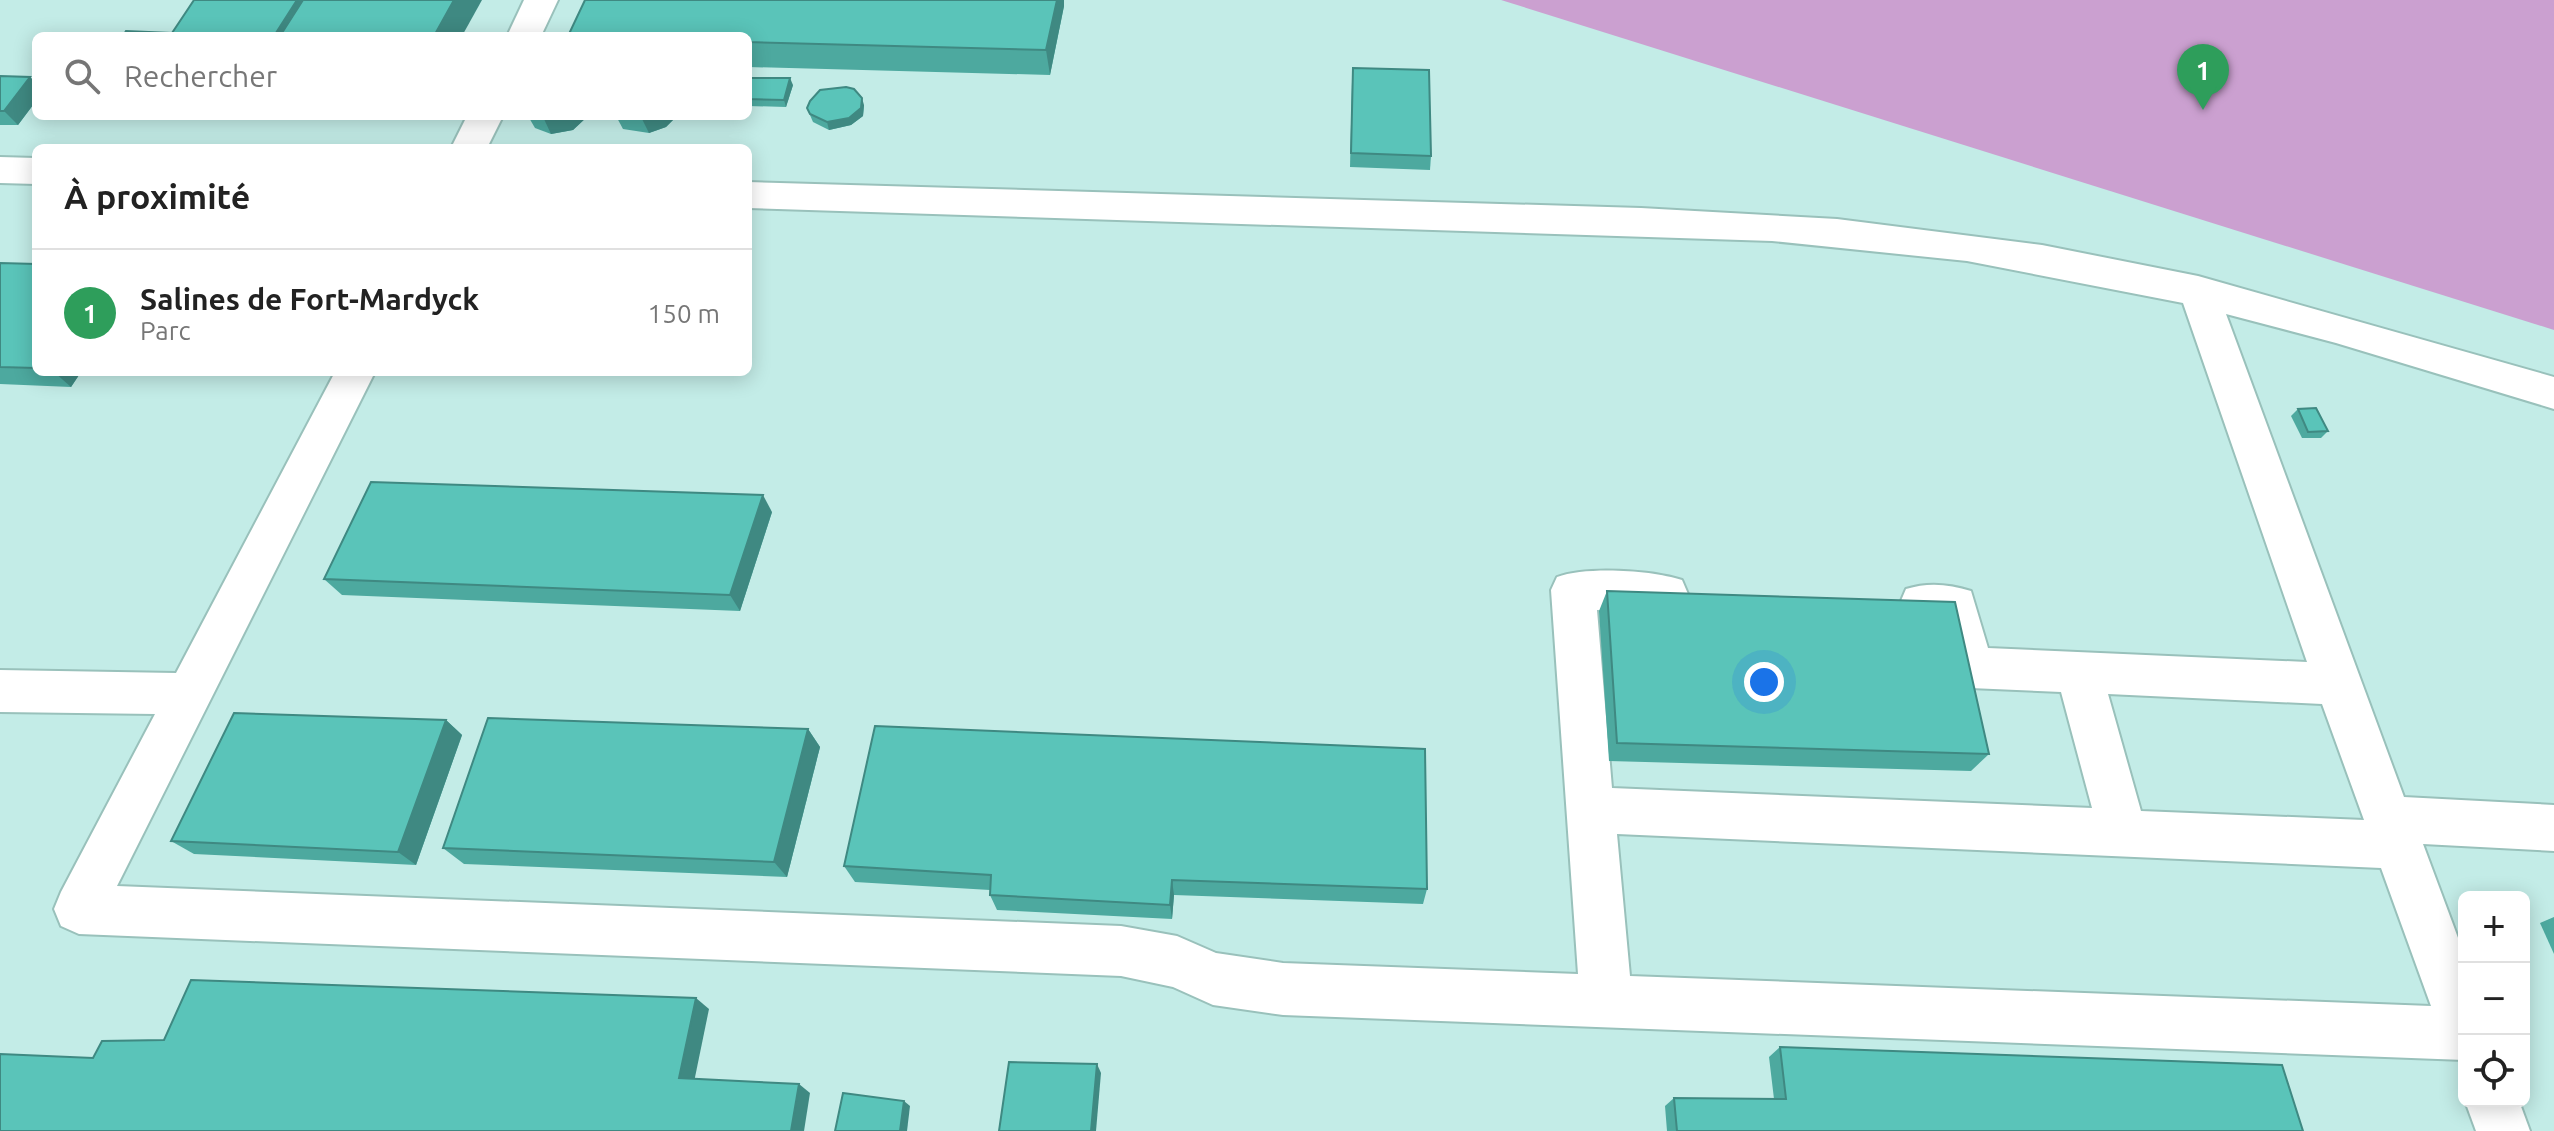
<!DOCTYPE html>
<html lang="fr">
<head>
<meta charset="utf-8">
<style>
	:root { --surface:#fff; --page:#f6f6f6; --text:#222; --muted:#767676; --line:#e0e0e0; --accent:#111827 }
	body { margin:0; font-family:Ubuntu,sans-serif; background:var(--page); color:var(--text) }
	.controls { position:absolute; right:24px; bottom:24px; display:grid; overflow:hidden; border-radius:12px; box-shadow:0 4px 20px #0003 }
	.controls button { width:72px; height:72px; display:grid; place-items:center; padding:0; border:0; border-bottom:2px solid var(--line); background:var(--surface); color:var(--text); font:40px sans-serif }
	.you { position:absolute; left:1764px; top:682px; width:28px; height:28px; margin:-20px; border:6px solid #fff; border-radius:50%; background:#1a73e8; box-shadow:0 0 0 12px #1a73e833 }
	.badge { display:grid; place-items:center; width:52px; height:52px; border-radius:50%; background:var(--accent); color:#fff; font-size:26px; font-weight:700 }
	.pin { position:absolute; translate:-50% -66px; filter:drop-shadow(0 2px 4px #0008) }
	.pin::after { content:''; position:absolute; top:42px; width:28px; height:24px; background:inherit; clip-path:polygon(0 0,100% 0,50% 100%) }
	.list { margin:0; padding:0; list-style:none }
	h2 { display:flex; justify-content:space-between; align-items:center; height:104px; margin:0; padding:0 32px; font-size:34px }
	h2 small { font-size:26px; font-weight:400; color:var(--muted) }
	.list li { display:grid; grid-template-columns:52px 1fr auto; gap:24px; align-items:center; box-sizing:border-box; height:128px; padding:0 32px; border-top:2px solid var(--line) }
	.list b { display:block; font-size:30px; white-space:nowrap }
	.list p { margin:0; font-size:26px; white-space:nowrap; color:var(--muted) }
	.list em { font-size:26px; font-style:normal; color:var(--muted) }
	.icon { flex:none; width:44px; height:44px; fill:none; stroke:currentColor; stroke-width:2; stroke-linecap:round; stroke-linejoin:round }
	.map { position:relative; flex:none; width:2554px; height:1131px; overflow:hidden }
	.search { position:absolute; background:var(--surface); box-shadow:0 4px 20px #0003; left:32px; top:32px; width:720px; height:88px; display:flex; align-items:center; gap:20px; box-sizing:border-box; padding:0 28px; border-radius:12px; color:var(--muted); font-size:30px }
	.panel { position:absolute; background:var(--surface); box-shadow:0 4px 20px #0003; left:32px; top:144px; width:720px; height:232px; border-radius:12px }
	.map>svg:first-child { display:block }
	.green { fill:#cba0d0 }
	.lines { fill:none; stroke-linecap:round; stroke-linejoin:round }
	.minor-casing { stroke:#99c1bb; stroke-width:4 }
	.minor { fill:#fff; fill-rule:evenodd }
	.wall { fill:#4da99f }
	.shaded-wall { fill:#3f8982 }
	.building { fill:#5ac4b9; stroke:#3f8982; stroke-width:2 }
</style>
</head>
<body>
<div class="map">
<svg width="2554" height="1131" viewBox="0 0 2554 1131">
	<rect width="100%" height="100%" fill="#c3ece7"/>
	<!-- green -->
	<path class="green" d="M1501,0H2554V330Z"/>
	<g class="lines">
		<!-- minor casing -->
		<g class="minor-casing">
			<g id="minor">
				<path d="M524,0H558L541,36H507Z"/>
				<path d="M467,116H503L487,148H451Z"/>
				<path d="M0,157L36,158V184L0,183Z"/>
				<path d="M748,182L1641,208L1837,219L2042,245L2198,276L2554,377V409L2336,343L2226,314L2404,797L2554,805V851L2423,844L2464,954V1060L1283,1015L1213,1005L1173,987L1121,976L79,934L61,926L54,909L61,892L155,714L0,712V670L176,673L335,372H375L117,886L1121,926L1177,936L1216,953L1283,963L1578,974L1551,590L1557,577C1586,566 1652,570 1682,580L1688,594L1682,608L1666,613L1597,610L1612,788L2092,808L2061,692L1970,688L1954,682L1947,668L1937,623L1906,617L1900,603L1906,589C1928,582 1949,584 1971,591L1988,648L2307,662L2183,303L1967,261L1772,241L748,208ZM2108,694L2322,704L2364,820L2141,811ZM1617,834L2381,868L2431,1006L1630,976Z"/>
				<path d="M2465,1101H2519L2530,1131H2476Z"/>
			</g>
		</g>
		<!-- minor -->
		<use href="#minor" class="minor"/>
	</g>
	<!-- wall -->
	<g class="wall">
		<path d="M585,0H1064V6L1050,75L748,67V36Z"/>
		<path d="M0,76L30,77L36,83V101L18,125H0Z"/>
		<path d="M748,82L793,85L786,107L748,106Z"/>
		<path d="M1352,82L1431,156L1430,170L1350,167Z"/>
		<path d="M864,105L863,116L851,125L829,130L813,122L807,108Z"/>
		<path d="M528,116H588L573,130L551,134L535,128Z"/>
		<path d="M616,116H675V118L666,127L649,133L623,129Z"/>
		<path d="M0,263L36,264V372H81L71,387L0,384Z"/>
		<path d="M2298,409L2328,431L2321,438H2302L2291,416Z"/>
		<path d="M772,512L740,611L342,595L324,579Z"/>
		<path d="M1607,591L1989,754L1971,771L1609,761L1599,611Z"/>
		<path d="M446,720L462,735L416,865L194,854L171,841Z"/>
		<path d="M808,729L820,747L787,877L464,864L443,848Z"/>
		<path d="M844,866L1427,889L1423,904L1174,895L1172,919L997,910L990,895V890L855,882Z"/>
		<path d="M2554,917V954L2540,923Z"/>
		<path d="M1780,1047L2303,1131H1667L1665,1106L1674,1098L1774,1099L1769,1057Z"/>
	</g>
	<!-- shaded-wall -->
	<g class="shaded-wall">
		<path d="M297,0H323L301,36H274Z"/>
		<path d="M454,0H482L462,36H434Z"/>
		<path d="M1057,0H1064V6L1050,75L1046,50Z"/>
		<path d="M30,77L36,83V101L18,125L4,111Z"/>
		<path d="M790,78L793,85L786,107L784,100Z"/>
		<path d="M862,98L864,105L863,116L851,125L829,130L827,122Z"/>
		<path d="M564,116H588L573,130L551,134L544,119Z"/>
		<path d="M650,116H675V118L666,127L649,133L642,119Z"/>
		<path d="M54,372H81L71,387Z"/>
		<path d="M763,495L772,512L740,611L730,595Z"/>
		<path d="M446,720L462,735L416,865L398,852Z"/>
		<path d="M808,729L820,747L787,877L774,862Z"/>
		<path d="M1172,880L1174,895L1172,919L1170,905Z"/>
		<path d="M696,998L709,1009L693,1087L679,1078Z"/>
		<path d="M1097,1064L1101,1073L1096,1131H1091Z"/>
		<path d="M799,1084L810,1093L804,1131H791Z"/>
		<path d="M904,1101L910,1106L907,1131H900Z"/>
	</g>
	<!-- building -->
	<g class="building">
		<path d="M194,0H297L274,36H123L126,31L172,33Z"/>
		<path d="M303,0H454L434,36H280Z"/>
		<path d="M585,0H1057L1046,50L748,42V36H568Z"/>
		<path d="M1353,68L1429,70L1431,156L1351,153Z"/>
		<path d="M0,76L30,77L4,111H0Z"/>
		<path d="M749,78H790L784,100L748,99V82Z"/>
		<path d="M846,87L854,89L862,98L861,108L849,118L827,122L810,114L807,108L810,101L820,90Z"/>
		<path d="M534,116H564L544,119Z"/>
		<path d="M624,116H650L642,119Z"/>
		<path d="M0,263L36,264V368L0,367Z"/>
		<path d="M2316,408L2328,431L2308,432L2298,409Z"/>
		<path d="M371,482L763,495L730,595L324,579Z"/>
		<path d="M1607,591L1955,602L1989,754L1617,743Z"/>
		<path d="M234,713L446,720L398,852L171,841Z"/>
		<path d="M488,718L808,729L774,862L443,848Z"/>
		<path d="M875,726L1425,749L1427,889L1172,880L1170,905L990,895L991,875L844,866Z"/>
		<path d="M191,980L696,998L679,1078L799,1084L791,1131H0V1054L93,1058L102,1041L164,1040Z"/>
		<path d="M1780,1047L2282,1065L2303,1131H1677L1674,1098L1786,1099Z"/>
		<path d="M1009,1062L1097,1064L1091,1131H999Z"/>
		<path d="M843,1093L904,1101L900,1131H835Z"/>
	</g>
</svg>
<div class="controls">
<button>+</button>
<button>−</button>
<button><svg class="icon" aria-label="locate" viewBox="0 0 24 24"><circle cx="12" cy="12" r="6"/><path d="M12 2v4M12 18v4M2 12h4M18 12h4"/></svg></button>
</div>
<div class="you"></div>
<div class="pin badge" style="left:2203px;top:110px;background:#2e9e5b">1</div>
<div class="search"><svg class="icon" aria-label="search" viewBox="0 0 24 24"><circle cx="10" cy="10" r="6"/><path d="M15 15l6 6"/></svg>Rechercher</div>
<section class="panel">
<h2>À proximité<small></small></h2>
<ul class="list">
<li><span class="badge" style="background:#2e9e5b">1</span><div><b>Salines de Fort-Mardyck</b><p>Parc</p></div><em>150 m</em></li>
</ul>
</section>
</div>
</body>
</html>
